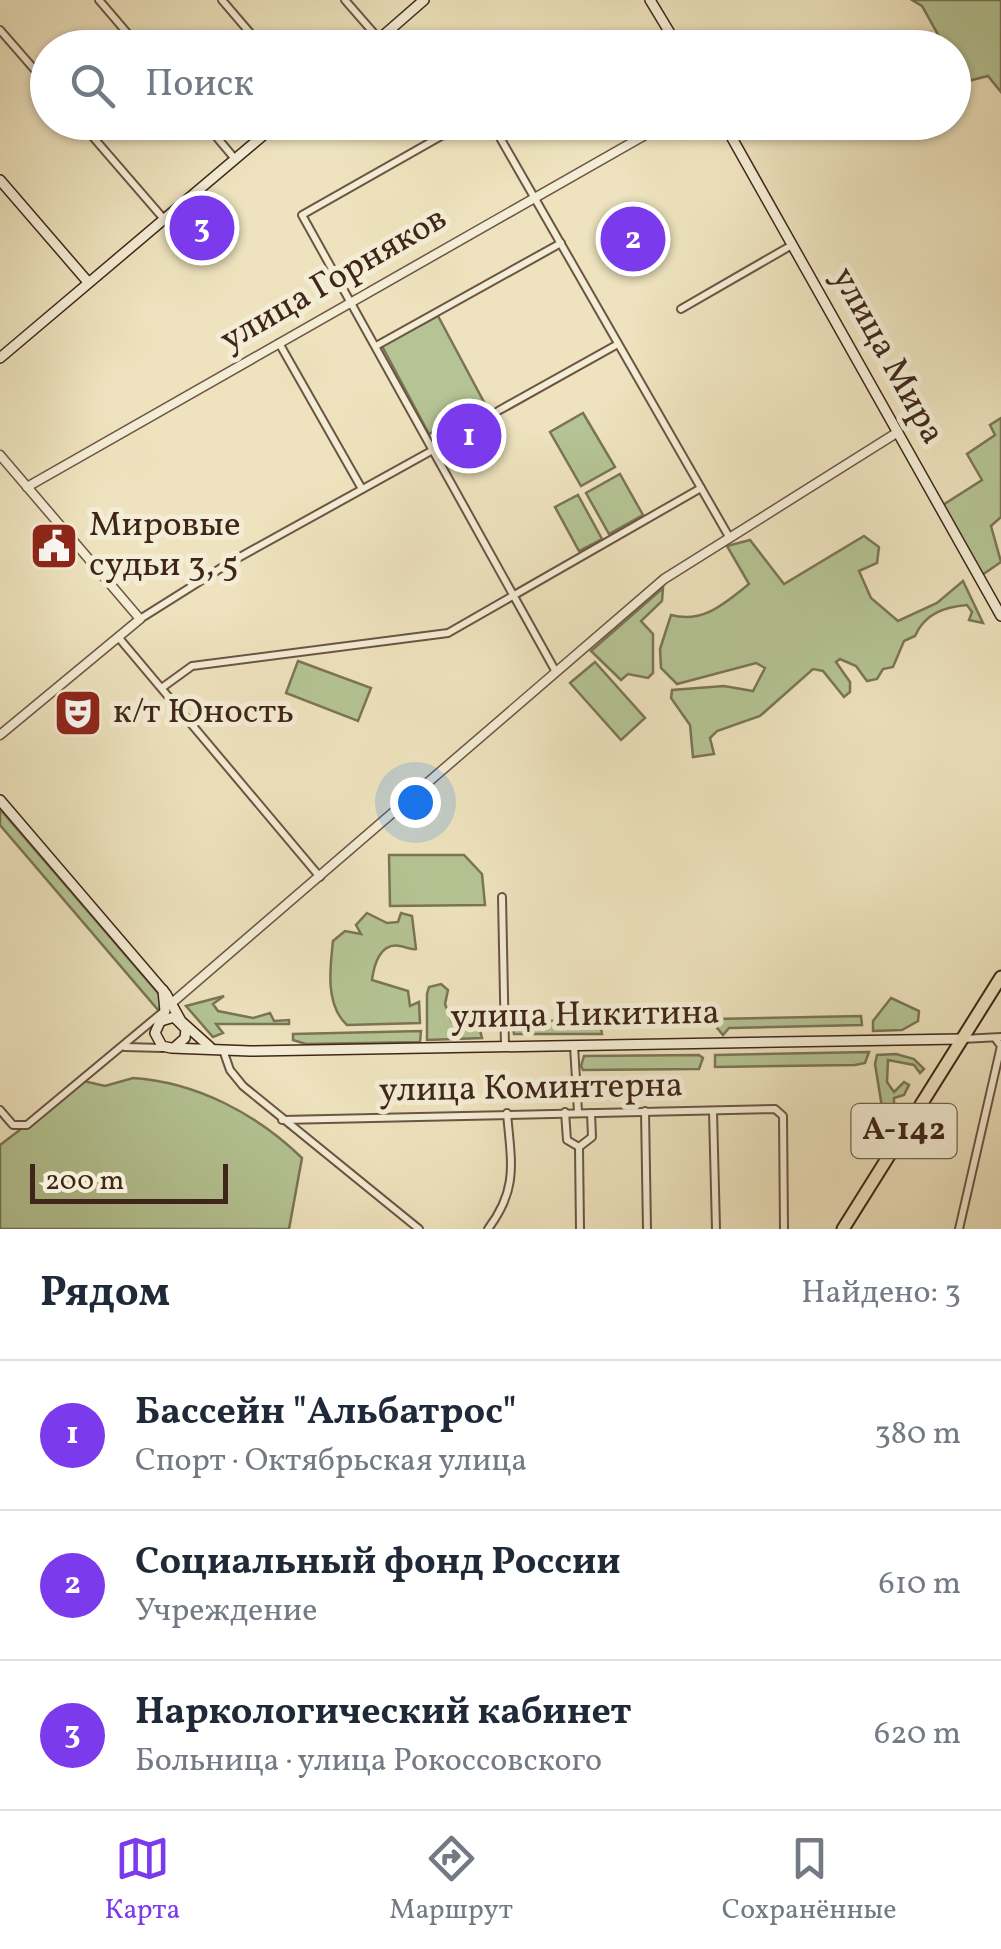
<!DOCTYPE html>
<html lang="ru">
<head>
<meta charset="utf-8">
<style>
	:root { --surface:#fff; --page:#f6f6f7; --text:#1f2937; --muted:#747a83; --line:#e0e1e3; --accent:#7c3aed }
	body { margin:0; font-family:Vollkorn,serif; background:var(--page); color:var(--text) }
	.scale { position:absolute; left:30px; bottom:25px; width:198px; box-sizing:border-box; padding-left:10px; border:5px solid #40261a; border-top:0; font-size:28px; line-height:35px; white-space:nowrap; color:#40261a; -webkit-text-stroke:8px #f4edd5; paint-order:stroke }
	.you { position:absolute; left:415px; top:802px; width:35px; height:35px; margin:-25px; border:8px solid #fff; border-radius:50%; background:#1a73e8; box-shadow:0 0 0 15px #1a73e833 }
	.badge { display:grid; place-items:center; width:65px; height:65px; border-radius:50%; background:var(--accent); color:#fff; font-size:32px; font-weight:700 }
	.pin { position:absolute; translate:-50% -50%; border:5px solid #fff; box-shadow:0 2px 10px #0006 }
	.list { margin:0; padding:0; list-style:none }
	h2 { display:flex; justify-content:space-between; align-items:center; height:130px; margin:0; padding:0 40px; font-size:42px }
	h2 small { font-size:32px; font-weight:400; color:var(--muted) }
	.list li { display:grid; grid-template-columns:65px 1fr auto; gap:30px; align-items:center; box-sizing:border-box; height:150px; padding:0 40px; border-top:2px solid var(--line) }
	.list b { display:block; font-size:38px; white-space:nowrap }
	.list p { margin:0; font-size:32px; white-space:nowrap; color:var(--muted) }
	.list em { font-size:32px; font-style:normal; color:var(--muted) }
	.icon { flex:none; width:55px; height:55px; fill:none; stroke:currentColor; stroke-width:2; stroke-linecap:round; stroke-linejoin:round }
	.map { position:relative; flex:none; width:1001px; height:1229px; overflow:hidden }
	.search { position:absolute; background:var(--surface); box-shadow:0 2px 8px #0004; left:30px; right:30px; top:30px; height:110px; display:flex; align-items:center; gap:25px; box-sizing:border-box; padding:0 35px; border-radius:55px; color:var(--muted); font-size:38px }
	.sheet { height:580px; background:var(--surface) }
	nav { display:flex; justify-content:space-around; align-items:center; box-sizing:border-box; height:140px; border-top:2px solid var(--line); background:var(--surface); font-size:28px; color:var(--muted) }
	nav a { display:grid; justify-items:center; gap:5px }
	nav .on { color:var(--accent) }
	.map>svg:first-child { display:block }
	.green { fill:#b5c494; stroke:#7a7557; stroke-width:2.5 }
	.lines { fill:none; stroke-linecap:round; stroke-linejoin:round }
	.pedestrian-casing { stroke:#6c5543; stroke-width:9 }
	.minor-casing { stroke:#6c5543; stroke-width:10 }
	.tertiary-casing { stroke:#6c5543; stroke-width:11 }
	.secondary-casing { stroke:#40261a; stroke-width:12 }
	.trunk-casing { stroke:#40261a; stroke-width:15 }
	.pedestrian { stroke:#f4edd5; stroke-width:5 }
	.minor { stroke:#f4edd5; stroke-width:6 }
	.tertiary { stroke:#f4edd5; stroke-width:8 }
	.secondary { stroke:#f4edd5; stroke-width:9 }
	.trunk { stroke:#eee3be; stroke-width:11 }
	.labels { text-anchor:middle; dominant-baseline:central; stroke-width:10; stroke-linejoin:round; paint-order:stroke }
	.shield { fill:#f4edd5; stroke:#766252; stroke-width:2.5 }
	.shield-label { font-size:32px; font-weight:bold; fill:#40261a }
	.street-label { font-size:35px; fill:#40261a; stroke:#f4edd5 }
	.poi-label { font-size:35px; fill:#40261a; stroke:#f4edd5; text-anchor:start }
</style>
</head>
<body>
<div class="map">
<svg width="1001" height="1229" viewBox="0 0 1001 1229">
	<rect width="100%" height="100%" fill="#eee3be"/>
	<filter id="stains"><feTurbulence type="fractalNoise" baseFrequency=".002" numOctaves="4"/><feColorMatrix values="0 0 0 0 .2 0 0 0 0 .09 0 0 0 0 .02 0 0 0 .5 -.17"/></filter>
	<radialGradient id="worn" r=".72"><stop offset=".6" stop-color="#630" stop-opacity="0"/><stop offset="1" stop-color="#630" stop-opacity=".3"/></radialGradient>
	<!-- green -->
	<g class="green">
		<path d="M912,0H1001V92L988,76L964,82L954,63V48L945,47L922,6Z"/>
		<path d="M438,316L485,404L429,434L382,346Z"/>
		<path d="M583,413L615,467L581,486L550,432Z"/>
		<path d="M1001,418V517L991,526L1001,562L982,575L943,505L982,480L967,454L995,435L990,425Z"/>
		<path d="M620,474L643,515L609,534L586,493Z"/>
		<path d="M578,495L602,539L579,551L555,507Z"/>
		<path d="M864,536L879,547L877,563L859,571L871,598L898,621L937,603L963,581L983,623L969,620L972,612L967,605C945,607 925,613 915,636L904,641L893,667L883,669L877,679L867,681L856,666L840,659L836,662L850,682V692L844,697L823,671L813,669L760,716L717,731L710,738L714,754L693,757L690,725L671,698L672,690L724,686L753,691L765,668L756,663L677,684L661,668L660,649L671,615C703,624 725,603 749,584L727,546L750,540L784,584Z"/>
		<path d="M663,588L662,601L641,621L653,634V673L648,678L628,674L621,680L591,651Z"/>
		<path d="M298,661L371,688L358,721L286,693Z"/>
		<path d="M595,662L645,718L621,740L570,683Z"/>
		<path d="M0,809L158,993L162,999L159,1011L0,825Z"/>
		<path d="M389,855H464L482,874L485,905L390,906Z"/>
		<path d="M367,913L387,923L398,922L401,913L412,916L416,949C411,950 406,947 400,946C380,942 374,965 372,980L408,991L410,1006L419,1002L420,1023L347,1025C325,1005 330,968 333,941L345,931L361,934L356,925Z"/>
		<path d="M441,984L448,990L445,1004L452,1022H478L482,1038L427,1040V994L429,987Z"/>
		<path d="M224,996L213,1004L218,1011L253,1018L270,1013L274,1021L289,1020V1024H216L223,1033L213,1037L186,1006Z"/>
		<path d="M891,998L919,1011L918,1021L902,1030L873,1031V1021Z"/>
		<path d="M861,1016L862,1025L729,1028L723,1035L713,1023V1019Z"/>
		<path d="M512,1021H600L602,1034H514Z"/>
		<path d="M421,1031L420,1042L306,1044L293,1040V1034Z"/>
		<path d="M869,1052L865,1063L855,1065L715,1067V1055Z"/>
		<path d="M896,1054L914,1059L924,1069L920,1073L914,1065L888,1060L887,1082L894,1092L904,1082L909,1085L904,1095L894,1098V1119L888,1122L887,1138L875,1064L877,1055Z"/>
		<path d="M699,1055L703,1058L699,1069L583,1070L581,1066L584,1056Z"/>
		<path d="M133,1078C196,1082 257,1114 302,1158L289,1229H0V1145L84,1081L105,1086Z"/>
	</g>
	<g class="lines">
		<!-- pedestrian casing -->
		<g class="pedestrian-casing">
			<path id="pedestrian" d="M472,451L480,465"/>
		</g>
		<!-- minor casing -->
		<g class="minor-casing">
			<g id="minor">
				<path d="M99,0L140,48"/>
				<path d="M222,0L263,48"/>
				<path d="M345,0L379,39"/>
				<path d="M0,30L48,85"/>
				<path d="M80,122L163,218"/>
				<path d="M204,122L235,159"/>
				<path d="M466,122L302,215L556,672"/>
				<path d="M491,122L728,535"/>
				<path d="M681,309L792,245"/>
				<path d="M279,343L362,489"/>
				<path d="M376,346L561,243"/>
				<path d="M498,411L618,344"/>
				<path d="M140,619L229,563L433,450"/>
				<path d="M119,638L320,877"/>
				<path d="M163,687L192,666L448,633L701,488"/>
				<path d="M502,897L505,1046"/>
				<path d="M962,1039L1001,1037"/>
				<path d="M574,1046L578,1112"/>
				<path d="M125,1047L162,1048"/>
				<path d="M223,1050L230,1070L243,1086L419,1229"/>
				<path d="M0,1110L13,1125H27L164,1011"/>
				<path d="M645,1111L647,1229"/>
				<path d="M713,1111L716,1229"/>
				<path d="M565,1112L567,1140L579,1147L592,1137L591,1113"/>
				<path d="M282,1120L775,1109L783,1116L784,1229"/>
				<path d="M579,1147L580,1229"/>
				<path d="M488,1229C519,1188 511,1162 507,1113"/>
				<path d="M959,1229L1001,1046L995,1038"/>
			</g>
		</g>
		<!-- tertiary casing -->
		<g class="tertiary-casing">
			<g id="tertiary">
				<path d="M0,455L140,619L0,735"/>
				<path d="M27,487L668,122"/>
				<path d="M173,1002L664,579L898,432"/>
			</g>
		</g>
		<!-- secondary casing -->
		<g class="secondary-casing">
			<g id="secondary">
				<path d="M650,0L679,48"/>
				<path d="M369,48L424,0"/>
				<path d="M723,122L1001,616"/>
				<path d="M0,180L88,282"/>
				<path d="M0,358L279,122"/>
				<path d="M0,800L166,994L181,1021L210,1047"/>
				<path d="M163,990L165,1011L155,1033L162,1046L171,1048L250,1051L961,1039"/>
				<path d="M161,1021L174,1017L186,1029L185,1038L175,1047"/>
			</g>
		</g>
		<!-- trunk casing -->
		<g class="trunk-casing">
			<path id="trunk" d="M843,1229L1001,977"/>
		</g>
		<!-- pedestrian -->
		<use href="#pedestrian" class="pedestrian"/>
		<!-- minor -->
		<use href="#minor" class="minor"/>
		<!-- tertiary -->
		<use href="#tertiary" class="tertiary"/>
		<!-- secondary -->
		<use href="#secondary" class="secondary"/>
		<!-- trunk -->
		<use href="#trunk" class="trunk"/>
	</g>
	<!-- icons -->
	<defs>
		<g id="civic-square" transform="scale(2.5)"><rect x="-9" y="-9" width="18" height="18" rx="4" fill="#8f2418" stroke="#f4edd5"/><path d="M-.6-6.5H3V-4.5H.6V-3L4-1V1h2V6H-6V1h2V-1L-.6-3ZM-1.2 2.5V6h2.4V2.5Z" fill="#fff"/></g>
		<g id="theatre-square" transform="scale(2.5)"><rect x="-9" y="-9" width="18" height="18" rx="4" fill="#8f2418" stroke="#f4edd5"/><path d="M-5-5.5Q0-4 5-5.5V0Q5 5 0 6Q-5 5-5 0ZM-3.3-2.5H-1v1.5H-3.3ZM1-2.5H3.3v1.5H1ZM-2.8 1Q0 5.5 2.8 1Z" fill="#fff"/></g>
	</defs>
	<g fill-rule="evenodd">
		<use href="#civic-square" x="54" y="546"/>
		<use href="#theatre-square" x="78" y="713"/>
	</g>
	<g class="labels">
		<!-- shield labels -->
		<rect class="shield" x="851.5" y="1104" width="105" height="54" rx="8"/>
		<g class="shield-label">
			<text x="904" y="1131">А-142</text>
		</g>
		<!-- street labels -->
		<g class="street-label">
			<text transform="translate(334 280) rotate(-30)">улица Горняков</text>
			<text transform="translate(887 356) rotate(61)">улица Мира</text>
			<text transform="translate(585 1016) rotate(-1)">улица Никитина</text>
			<text transform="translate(531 1089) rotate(-1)">улица Коминтерна</text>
		</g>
		<!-- poi labels -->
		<g class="poi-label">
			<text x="89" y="526">Мировые<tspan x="89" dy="40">судьи 3, 5</tspan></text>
			<text x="113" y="713">к/т Юность</text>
		</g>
	</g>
	<rect width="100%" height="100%" filter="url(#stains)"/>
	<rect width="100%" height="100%" fill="url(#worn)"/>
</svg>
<div class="scale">200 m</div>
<div class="you"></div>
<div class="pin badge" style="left:469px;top:436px">1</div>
<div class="pin badge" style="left:633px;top:239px">2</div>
<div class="pin badge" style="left:202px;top:228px">3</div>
<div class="search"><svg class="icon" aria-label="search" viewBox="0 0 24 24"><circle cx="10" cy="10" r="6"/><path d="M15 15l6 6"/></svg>Поиск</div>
</div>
<section class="sheet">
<h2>Рядом<small>Найдено: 3</small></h2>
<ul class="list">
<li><span class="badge">1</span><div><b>Бассейн &quot;Альбатрос&quot;</b><p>Спорт · Октябрьская улица</p></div><em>380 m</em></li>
<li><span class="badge">2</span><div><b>Социальный фонд России</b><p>Учреждение</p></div><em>610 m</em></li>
<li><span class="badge">3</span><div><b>Наркологический кабинет</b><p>Больница · улица Рокоссовского</p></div><em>620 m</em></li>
</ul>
</section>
<nav>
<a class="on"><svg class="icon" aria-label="map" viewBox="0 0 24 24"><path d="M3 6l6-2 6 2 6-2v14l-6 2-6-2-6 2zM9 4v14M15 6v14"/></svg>Карта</a>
<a><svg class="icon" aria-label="directions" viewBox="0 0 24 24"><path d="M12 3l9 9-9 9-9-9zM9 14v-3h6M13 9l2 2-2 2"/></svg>Маршрут</a>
<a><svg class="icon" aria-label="saved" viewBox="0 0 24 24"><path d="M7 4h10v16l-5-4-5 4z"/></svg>Сохранённые</a>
</nav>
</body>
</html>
